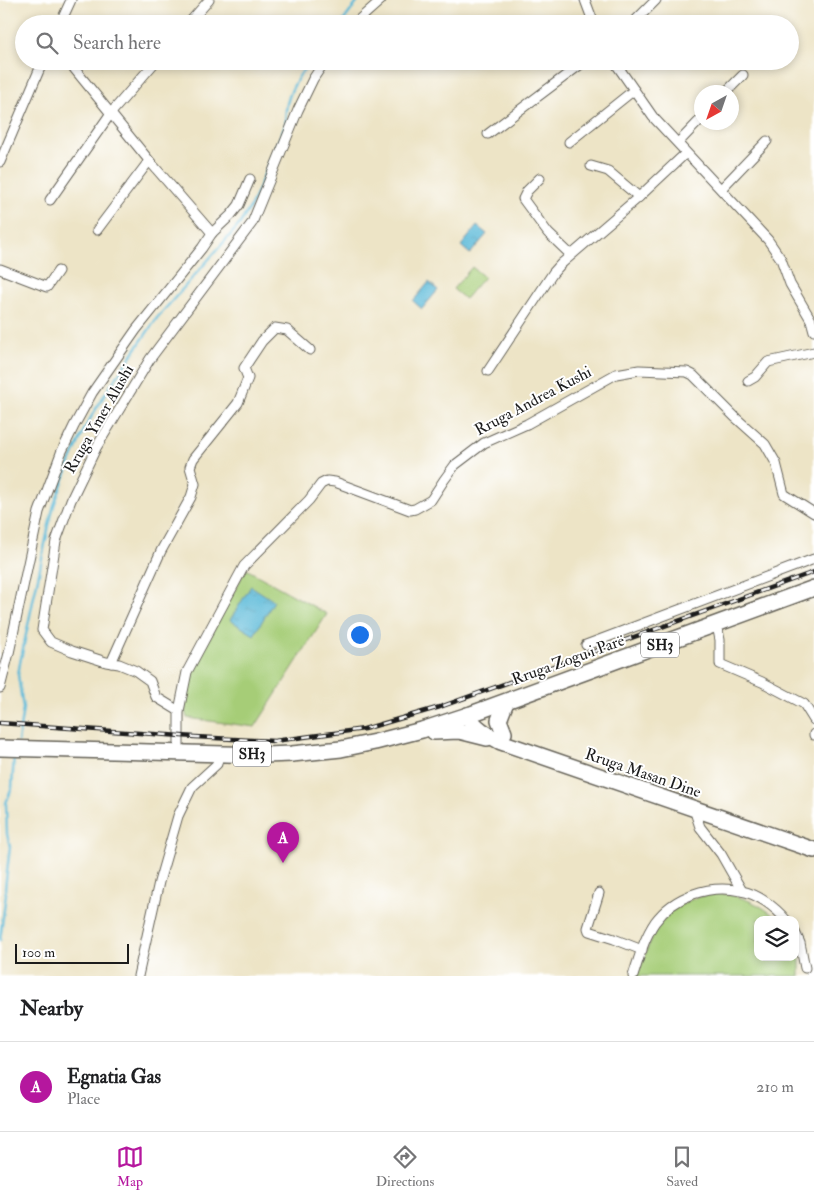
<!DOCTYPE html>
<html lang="en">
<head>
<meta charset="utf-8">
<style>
	:root { --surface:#fff; --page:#f6f6f6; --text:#202124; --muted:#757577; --line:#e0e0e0; --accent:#b5179e }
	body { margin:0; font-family:"IM FELL Double Pica",serif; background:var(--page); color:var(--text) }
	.controls { position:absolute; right:15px; bottom:15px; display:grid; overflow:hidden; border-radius:10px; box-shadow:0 2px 8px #0003 }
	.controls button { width:45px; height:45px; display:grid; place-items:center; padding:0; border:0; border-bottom:1px solid var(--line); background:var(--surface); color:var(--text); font:25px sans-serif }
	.compass { position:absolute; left:694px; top:85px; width:45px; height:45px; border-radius:50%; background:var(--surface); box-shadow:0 2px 8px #0003; rotate:220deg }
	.scale { position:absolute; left:15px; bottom:12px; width:114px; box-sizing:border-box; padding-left:5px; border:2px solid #1c1c1c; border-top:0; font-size:14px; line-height:18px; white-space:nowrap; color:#1c1c1c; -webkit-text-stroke:4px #fff; paint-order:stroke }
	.you { position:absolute; left:359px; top:634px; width:18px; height:18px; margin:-12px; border:4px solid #fff; border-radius:50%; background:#1a73e8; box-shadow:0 0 0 8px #1a73e833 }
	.badge { display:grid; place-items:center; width:32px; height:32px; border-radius:50%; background:var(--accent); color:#fff; font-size:16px; font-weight:700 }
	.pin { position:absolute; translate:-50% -41px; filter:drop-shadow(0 1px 2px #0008) }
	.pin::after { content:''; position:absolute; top:26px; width:18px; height:15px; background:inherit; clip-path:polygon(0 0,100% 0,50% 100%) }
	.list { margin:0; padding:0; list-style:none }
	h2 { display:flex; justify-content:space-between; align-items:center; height:65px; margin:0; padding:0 20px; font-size:21px }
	h2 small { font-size:16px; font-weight:400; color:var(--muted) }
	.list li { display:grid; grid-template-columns:32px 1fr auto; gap:15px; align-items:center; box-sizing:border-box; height:90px; padding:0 20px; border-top:1px solid var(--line) }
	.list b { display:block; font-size:19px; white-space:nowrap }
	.list p { margin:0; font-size:16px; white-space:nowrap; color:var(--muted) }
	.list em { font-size:16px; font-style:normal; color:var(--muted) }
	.icon { flex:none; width:28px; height:28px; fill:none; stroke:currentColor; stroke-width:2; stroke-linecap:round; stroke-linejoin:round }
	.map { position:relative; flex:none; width:814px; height:976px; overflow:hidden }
	.search { position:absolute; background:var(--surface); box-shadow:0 2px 8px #0003; left:15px; right:15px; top:15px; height:55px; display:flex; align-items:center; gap:12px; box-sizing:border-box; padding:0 18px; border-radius:28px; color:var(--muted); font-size:19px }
	.sheet { height:155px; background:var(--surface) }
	nav { display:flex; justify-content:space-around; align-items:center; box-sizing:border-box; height:70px; border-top:1px solid var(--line); background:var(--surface); font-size:14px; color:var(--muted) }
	nav a { display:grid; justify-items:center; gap:2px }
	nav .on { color:var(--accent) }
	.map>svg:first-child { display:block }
	.pitch { fill:#a6cd77; stroke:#61744a }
	.water { fill:url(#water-ripples); stroke:#3b6a7a }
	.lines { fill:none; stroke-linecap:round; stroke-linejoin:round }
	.stream { stroke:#5ab9d8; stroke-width:2.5 }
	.minor-casing { stroke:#656258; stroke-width:11 }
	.primary-casing { stroke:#656258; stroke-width:18 }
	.minor { stroke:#fff; stroke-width:9 }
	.primary { stroke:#fff; stroke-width:15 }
	.rail-casing { stroke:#1c1c1c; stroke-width:4.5 }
	.rail { stroke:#fff; stroke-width:2.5; stroke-dasharray:8; stroke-linecap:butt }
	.labels { text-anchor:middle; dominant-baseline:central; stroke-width:4; stroke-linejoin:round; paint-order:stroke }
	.shield { fill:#fff; stroke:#606060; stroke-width:1 }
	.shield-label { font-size:15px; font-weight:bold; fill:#1c1c1c }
	.street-label { font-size:16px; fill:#1c1c1c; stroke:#fff }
</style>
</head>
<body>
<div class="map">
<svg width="814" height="976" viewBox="0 0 814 976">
	<defs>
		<pattern id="water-ripples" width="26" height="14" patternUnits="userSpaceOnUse" patternTransform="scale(1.25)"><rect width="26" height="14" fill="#5ab9d8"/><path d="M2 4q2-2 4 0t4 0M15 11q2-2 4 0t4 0" fill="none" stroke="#4e9eb9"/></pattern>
	</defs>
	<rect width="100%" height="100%" fill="#fff"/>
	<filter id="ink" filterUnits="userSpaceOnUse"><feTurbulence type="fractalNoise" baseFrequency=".02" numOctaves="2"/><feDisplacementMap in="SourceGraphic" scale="10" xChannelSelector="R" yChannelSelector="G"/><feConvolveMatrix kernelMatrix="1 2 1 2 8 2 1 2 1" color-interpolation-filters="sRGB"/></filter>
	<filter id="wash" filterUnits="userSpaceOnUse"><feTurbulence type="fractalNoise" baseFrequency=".0096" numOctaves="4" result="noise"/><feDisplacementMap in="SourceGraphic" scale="20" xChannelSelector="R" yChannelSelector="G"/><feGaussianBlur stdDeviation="1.12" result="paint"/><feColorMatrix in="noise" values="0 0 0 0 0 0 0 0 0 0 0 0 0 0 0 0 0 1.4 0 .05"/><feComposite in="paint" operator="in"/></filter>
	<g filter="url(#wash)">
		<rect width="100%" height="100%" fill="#ede4c6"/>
		<!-- pitch -->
		<g class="pitch">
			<path d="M472,267L484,277L465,299L453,289Z"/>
			<path d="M246,569L327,614L255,727L187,718L185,711L190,674Z"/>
			<path d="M718,893C743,896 761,904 779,920H758V957H795V944L800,959V976H637C655,928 662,901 718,893Z"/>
		</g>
		<!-- water -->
		<g class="water">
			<path d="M477,226L487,234L470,254L461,246Z"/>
			<path d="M429,282L438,290L422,309L413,301Z"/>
			<path d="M251,586L274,601L254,635L230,620Z"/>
		</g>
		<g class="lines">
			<!-- stream -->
			<g class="stream">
				<path d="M341,24L359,0"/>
				<path d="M18,742L23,708L18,675L20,663L49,525L54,505L71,460L86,426L103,397L157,318L239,225L251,206L286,123C283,100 296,79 310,61"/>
				<path d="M0,940L6,894L5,888L10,847L7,834L6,803L12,788L14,755"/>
			</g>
		</g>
	</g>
	<g filter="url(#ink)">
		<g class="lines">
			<!-- minor casing -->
			<g class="minor-casing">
				<g id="minor">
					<path d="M585,0L594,24"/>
					<path d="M60,24L71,0"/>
					<path d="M188,24L209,0"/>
					<path d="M354,24L381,0"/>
					<path d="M632,24L656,0"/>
					<path d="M68,61L152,164L212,233"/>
					<path d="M614,61L653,117L768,240L781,259L790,284L811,320L814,331"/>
					<path d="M726,92L743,75"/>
					<path d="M488,134L585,61"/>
					<path d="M569,142L634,90"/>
					<path d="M678,143L702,118"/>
					<path d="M0,162L43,61"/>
					<path d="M591,166L608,171L639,197"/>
					<path d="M540,178L527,191L523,199L548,233L571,255"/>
					<path d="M721,189L767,141"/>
					<path d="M50,200L111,113L156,61"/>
					<path d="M97,230L149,161"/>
					<path d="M0,269L47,287L58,271"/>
					<path d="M488,371L553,273L561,264L639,197L686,153"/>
					<path d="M748,381L755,377L768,362L814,352"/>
					<path d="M717,625L720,640V664L762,682L804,704L814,720"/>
					<path d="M586,645L814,559"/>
					<path d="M111,663L161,551L191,497L195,484L190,467L193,459L238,403L248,378L244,368L262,341L275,328L287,330L310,350"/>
					<path d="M0,688L9,653L39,512L61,453L74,426L92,393L136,330L202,248L212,233L231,215L239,205L250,179"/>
					<path d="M179,711L187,672L244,566L309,500L321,484L327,481L335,482L410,510L415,509L431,500L444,480L455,465L484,443L527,424L616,374L639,370L687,372L693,375L736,418L765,444L776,463L784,494L814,513"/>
					<path d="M814,734V735"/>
					<path d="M179,753V711L156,697L150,681L136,671L119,664L106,662L72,651L51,642L42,630L56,541L71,500L96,448L150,359L252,223L298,110L313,79L325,61"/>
					<path d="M698,810L696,815L700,827L721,854L742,891"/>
					<path d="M599,893L588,928L589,931L614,939L642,950"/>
					<path d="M795,932L800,943L805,968"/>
					<path d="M138,976L159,882L178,816L192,787L217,764L219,753"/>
					<path d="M633,976C639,958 644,938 655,922C674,896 709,884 741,891C758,894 775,907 786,920"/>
				</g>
			</g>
			<!-- primary casing -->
			<g class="primary-casing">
				<g id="primary">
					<path d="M468,715C474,728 490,736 501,742L814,850"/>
					<path d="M434,732L459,731L487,738"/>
					<path d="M504,733L499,720L506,702"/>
					<path d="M0,748L265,755L292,754L341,749L375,742L422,730L471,714L814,588"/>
				</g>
			</g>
			<!-- minor -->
			<use href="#minor" class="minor"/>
			<!-- primary -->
			<use href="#primary" class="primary"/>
			<!-- rail casing -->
			<g class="rail-casing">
				<path id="rail" d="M0,723L195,737L274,741L364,729L440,707L814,572"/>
			</g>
			<!-- rail -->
			<use href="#rail" class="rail"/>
		</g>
	</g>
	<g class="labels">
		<!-- shield labels -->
		<g class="shield">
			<rect x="641" y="632.5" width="38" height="25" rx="4"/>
			<rect x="233" y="741.5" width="38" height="25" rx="4"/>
		</g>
		<g class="shield-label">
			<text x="660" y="645">SH3</text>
			<text x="252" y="754">SH3</text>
		</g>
		<!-- street labels -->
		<g class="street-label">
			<text transform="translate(533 401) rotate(-28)">Rruga Andrea Kushi</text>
			<text transform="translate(99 419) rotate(-60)">Rruga Ymer Alushi</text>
			<text transform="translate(568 660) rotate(-20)">Rruga Zogu i Parë</text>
			<text transform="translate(643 773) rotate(19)">Rruga Masan Dine</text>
		</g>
	</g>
</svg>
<div class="controls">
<button><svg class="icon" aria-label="layers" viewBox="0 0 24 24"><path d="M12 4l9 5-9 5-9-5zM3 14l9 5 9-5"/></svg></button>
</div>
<svg class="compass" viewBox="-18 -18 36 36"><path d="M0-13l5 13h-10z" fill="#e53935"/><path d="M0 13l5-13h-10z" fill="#757577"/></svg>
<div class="scale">100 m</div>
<div class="you"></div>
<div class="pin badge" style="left:283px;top:863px">A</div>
<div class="search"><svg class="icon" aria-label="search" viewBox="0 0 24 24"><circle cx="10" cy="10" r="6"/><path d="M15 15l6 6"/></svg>Search here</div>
</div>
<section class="sheet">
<h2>Nearby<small></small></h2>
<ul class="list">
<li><span class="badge">A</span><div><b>Egnatia Gas</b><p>Place</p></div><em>210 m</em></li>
</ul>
</section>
<nav>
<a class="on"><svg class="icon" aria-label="map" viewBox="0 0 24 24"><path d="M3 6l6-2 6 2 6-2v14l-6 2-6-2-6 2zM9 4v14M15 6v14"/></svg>Map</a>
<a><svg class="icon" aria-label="directions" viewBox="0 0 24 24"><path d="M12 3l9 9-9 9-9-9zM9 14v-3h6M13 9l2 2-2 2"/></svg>Directions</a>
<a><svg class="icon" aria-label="saved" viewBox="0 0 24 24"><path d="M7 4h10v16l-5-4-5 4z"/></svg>Saved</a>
</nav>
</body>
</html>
